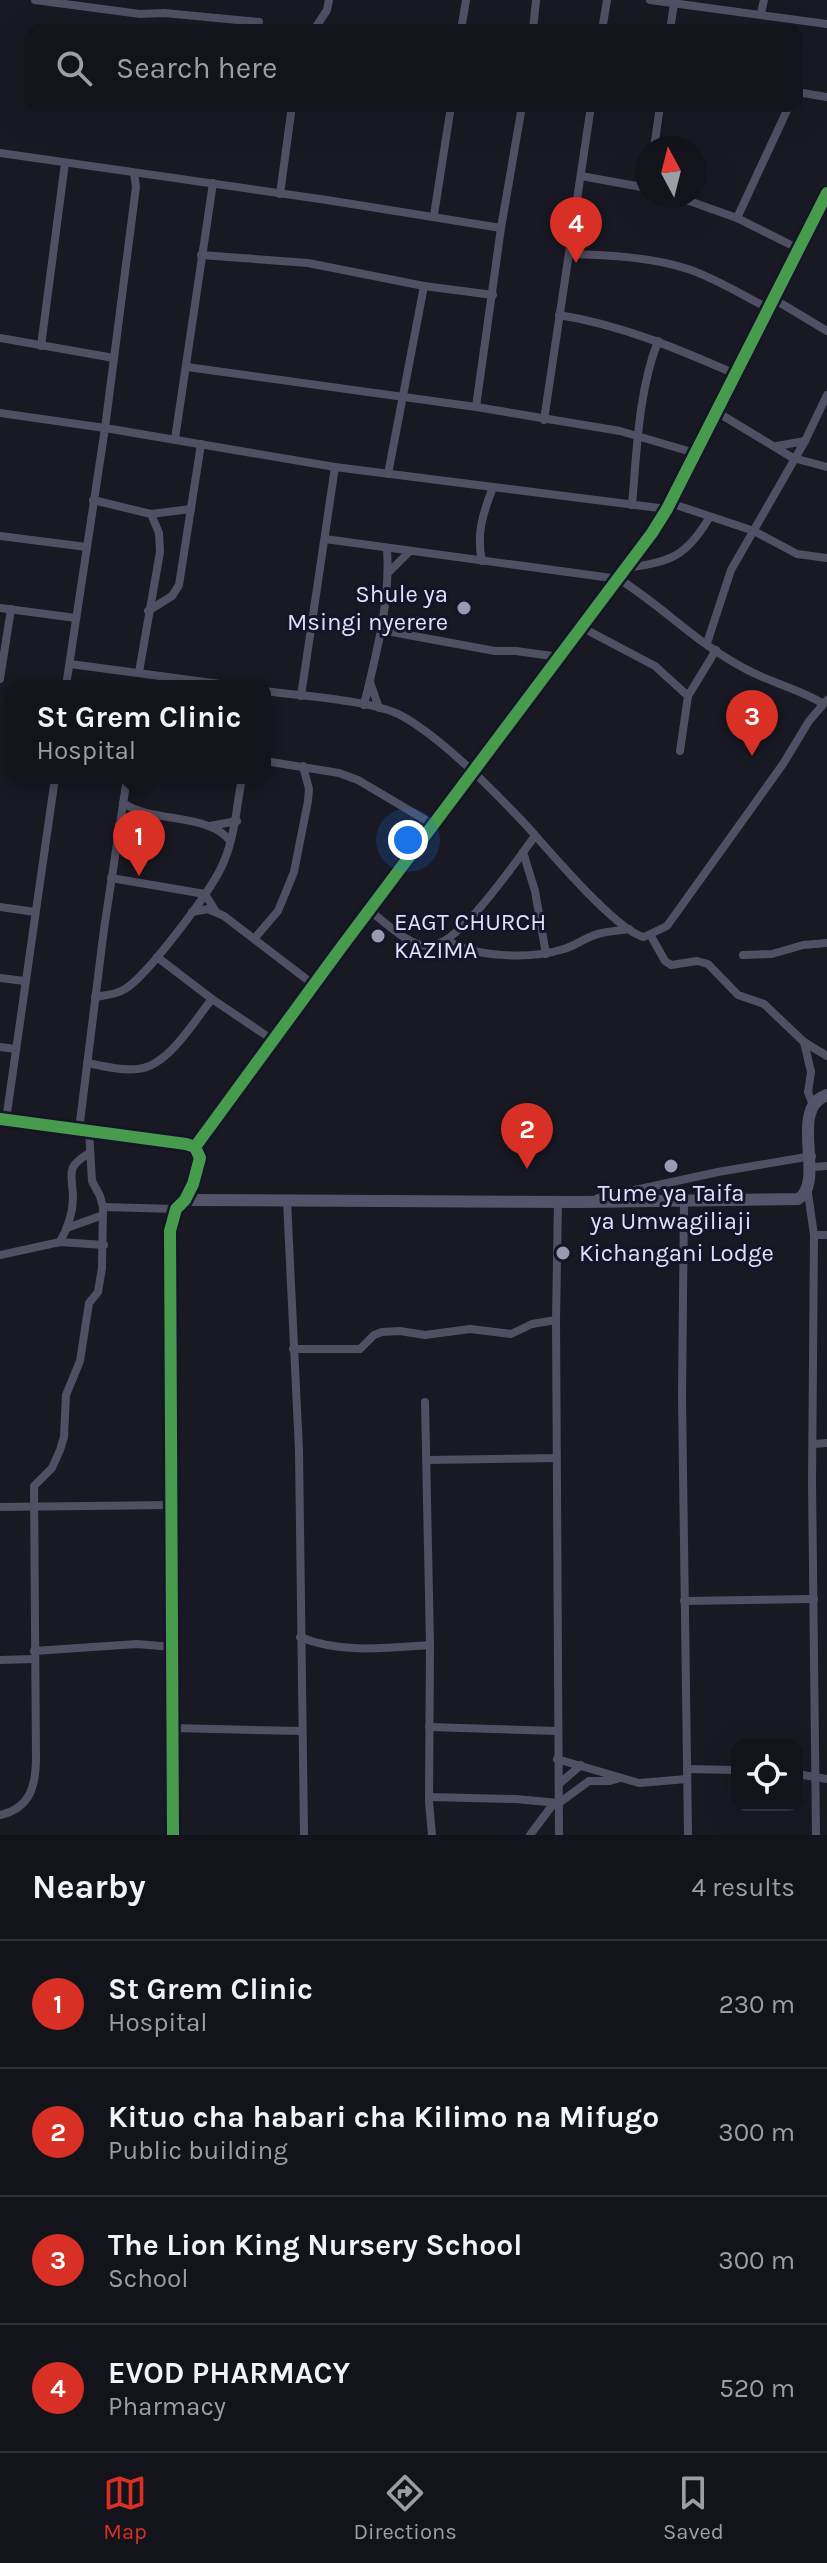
<!DOCTYPE html>
<html lang="en">
<head>
<meta charset="utf-8">
<style>
	:root { --surface:#13131b; --page:#1c1c24; --text:#f1f3f6; --muted:#9d9ea3; --line:#32323a; --accent:#d93025 }
	body { margin:0; font-family:Karla,sans-serif; background:var(--page); color:var(--text) }
	.controls { position:absolute; right:24px; bottom:24px; display:grid; overflow:hidden; border-radius:16px; box-shadow:0 8px 32px #0002 }
	.controls button { width:72px; height:72px; display:grid; place-items:center; padding:0; border:0; border-bottom:2px solid var(--line); background:var(--surface); color:var(--text); font:40px sans-serif }
	.compass { position:absolute; left:635px; top:136px; width:72px; height:72px; border-radius:50%; background:var(--surface); box-shadow:0 8px 32px #0002; rotate:353deg }
	.you { position:absolute; left:408px; top:840px; width:28px; height:28px; margin:-20px; border:6px solid #fff; border-radius:50%; background:#1a73e8; box-shadow:0 0 0 12px #1a73e833 }
	.badge { display:grid; place-items:center; width:52px; height:52px; border-radius:50%; background:var(--accent); color:#fff; font-size:26px; font-weight:700 }
	.pin { position:absolute; translate:-50% -66px; filter:drop-shadow(0 2px 4px #0008) }
	.pin::after { content:''; position:absolute; top:42px; width:28px; height:24px; background:inherit; clip-path:polygon(0 0,100% 0,50% 100%) }
	.popup { position:absolute; left:7px; top:680px; width:264px; height:104px; box-sizing:border-box; display:grid; place-content:center; border-radius:16px; background:var(--surface); filter:drop-shadow(0 2px 6px #0005); font-size:26px; white-space:nowrap; color:var(--muted) }
	.popup b { font-size:30px; color:var(--text) }
	.popup::after { content:''; position:absolute; left:50%; top:100%; margin-left:-16px; border:16px solid transparent; border-top-color:var(--surface) }
	.list { margin:0; padding:0; list-style:none }
	h2 { display:flex; justify-content:space-between; align-items:center; height:104px; margin:0; padding:0 32px; font-size:34px }
	h2 small { font-size:26px; font-weight:400; color:var(--muted) }
	.list li { display:grid; grid-template-columns:52px 1fr auto; gap:24px; align-items:center; box-sizing:border-box; height:128px; padding:0 32px; border-top:2px solid var(--line) }
	.list b { display:block; font-size:30px; white-space:nowrap }
	.list p { margin:0; font-size:26px; white-space:nowrap; color:var(--muted) }
	.list em { font-size:26px; font-style:normal; color:var(--muted) }
	.icon { flex:none; width:44px; height:44px; fill:none; stroke:currentColor; stroke-width:2; stroke-linecap:round; stroke-linejoin:round }
	.map { position:relative; flex:none; width:827px; height:1835px; overflow:hidden }
	.search { position:absolute; background:var(--surface); box-shadow:0 8px 32px #0002; left:24px; right:24px; top:24px; height:88px; display:flex; align-items:center; gap:20px; box-sizing:border-box; padding:0 28px; border-radius:16px; color:var(--muted); font-size:30px }
	.sheet { height:616px; background:var(--surface) }
	nav { display:flex; justify-content:space-around; align-items:center; box-sizing:border-box; height:112px; border-top:2px solid var(--line); background:var(--surface); font-size:22px; color:var(--muted) }
	nav a { display:grid; justify-items:center; gap:4px }
	nav .on { color:var(--accent) }
	.map>svg:first-child { display:block }
	.lines { fill:none; stroke-linecap:round; stroke-linejoin:round }
	.street { stroke:#4f5064; stroke-width:8 }
	.secondary { stroke:#535469; stroke-width:12 }
	.cycleway-casing { stroke:#151429; stroke-width:17 }
	.cycleway { stroke:#469c4c; stroke-width:12 }
	.poi-dot { fill:#9a9ab0; stroke:#151429; stroke-width:3 }
	.labels { text-anchor:middle; dominant-baseline:central; stroke-width:6; stroke-linejoin:round; paint-order:stroke }
	.poi-label { font-size:24px; fill:#dfe0fc; stroke:#151429; text-anchor:start }
</style>
</head>
<body>
<div class="map">
<svg width="827" height="1835" viewBox="0 0 827 1835">
	<rect width="100%" height="100%" fill="#191924"/>
	<g class="lines">
		<!-- street -->
		<g class="street">
			<path d="M35,0L140,14L164,13L259,22"/>
			<path d="M650,0L827,24"/>
			<path d="M761,13L764,0"/>
			<path d="M314,30L327,10L329,0"/>
			<path d="M461,30L466,0"/>
			<path d="M533,30L536,0"/>
			<path d="M602,30L607,0"/>
			<path d="M670,30L674,4"/>
			<path d="M797,92L827,97"/>
			<path d="M654,148L660,106"/>
			<path d="M0,153L327,200L501,228"/>
			<path d="M581,176L647,188"/>
			<path d="M280,194L292,106"/>
			<path d="M675,196L737,218L797,248"/>
			<path d="M434,215L451,106"/>
			<path d="M737,218L789,106"/>
			<path d="M569,254C609,255 650,257 688,269C715,278 742,295 768,308"/>
			<path d="M201,255L308,263L424,286L493,295"/>
			<path d="M772,298L827,331"/>
			<path d="M559,315C621,325 676,348 733,373"/>
			<path d="M0,338L114,358"/>
			<path d="M41,346L65,163"/>
			<path d="M187,367L476,407L620,431L695,453"/>
			<path d="M476,407L501,228L522,106"/>
			<path d="M715,411L793,458L827,467"/>
			<path d="M0,413L105,428L335,467L667,509"/>
			<path d="M544,420L591,106"/>
			<path d="M175,439L213,183"/>
			<path d="M777,446L805,441"/>
			<path d="M388,474L424,286"/>
			<path d="M93,500L151,514L191,509"/>
			<path d="M670,503L754,531L797,554L827,558"/>
			<path d="M632,505C637,450 638,393 658,341"/>
			<path d="M0,536L87,547"/>
			<path d="M325,539L619,579C662,606 698,644 742,667C768,682 797,688 822,703"/>
			<path d="M482,561C476,534 483,513 493,487"/>
			<path d="M628,568C671,561 686,557 709,518"/>
			<path d="M389,572L410,551"/>
			<path d="M0,608L76,618"/>
			<path d="M148,611L172,596L179,585L201,444"/>
			<path d="M583,628L655,666L688,696"/>
			<path d="M381,630L495,651H516L560,657"/>
			<path d="M707,643L731,570L805,441L827,395"/>
			<path d="M70,664L235,686"/>
			<path d="M139,672L160,552L159,533L151,514"/>
			<path d="M0,679L11,609"/>
			<path d="M370,682L379,708"/>
			<path d="M66,686L105,428L136,187L134,173"/>
			<path d="M265,691C300,696 373,700 402,716C442,738 494,791 526,825C547,848 616,931 644,937L667,926L783,764L809,721L827,700"/>
			<path d="M301,696L335,467"/>
			<path d="M364,705C376,654 391,601 387,548"/>
			<path d="M680,751L688,696L716,650"/>
			<path d="M265,761L339,773L358,780L434,825"/>
			<path d="M123,803C152,823 210,813 230,841"/>
			<path d="M119,825L142,814"/>
			<path d="M210,826L237,821"/>
			<path d="M523,852L535,891L546,954"/>
			<path d="M111,878L205,894L215,910"/>
			<path d="M0,907L35,912"/>
			<path d="M369,910C385,922 407,945 428,946C458,948 516,861 535,836"/>
			<path d="M192,912L208,909L224,916L314,985"/>
			<path d="M651,936L665,961L671,965L697,961L708,964L738,995L764,1004L804,1042L827,1056"/>
			<path d="M254,939L278,911L294,872L308,801L309,789L303,766"/>
			<path d="M448,941C477,958 532,959 564,949C574,946 582,940 592,936C603,931 617,931 629,929"/>
			<path d="M743,955L772,954L803,945L827,943"/>
			<path d="M157,957L212,999L273,1040"/>
			<path d="M0,978L25,981"/>
			<path d="M95,997C105,995 116,995 125,989C147,976 209,893 221,868C235,839 236,809 242,778"/>
			<path d="M804,1042L811,1072L808,1092L813,1105"/>
			<path d="M0,1047L16,1049"/>
			<path d="M87,1063C103,1066 120,1071 137,1069C168,1067 193,1022 212,999"/>
			<path d="M6,1120L55,778"/>
			<path d="M79,1130L104,929L127,778"/>
			<path d="M813,1167L827,1166"/>
			<path d="M808,1193L814,1235L812,1481L816,1835"/>
			<path d="M598,1198L718,1172L812,1156"/>
			<path d="M558,1200L556,1320L559,1835"/>
			<path d="M287,1201L299,1450L304,1835"/>
			<path d="M684,1201L682,1397L688,1835"/>
			<path d="M103,1207L176,1209"/>
			<path d="M67,1228L103,1215"/>
			<path d="M814,1235H827"/>
			<path d="M60,1242C67,1229 73,1213 73,1198C73,1175 64,1168 88,1154"/>
			<path d="M0,1255L60,1242L104,1245"/>
			<path d="M293,1349H360L374,1335L382,1332L400,1331L425,1335L470,1329L511,1334L532,1324L556,1320"/>
			<path d="M425,1402L430,1645L429,1802L432,1835"/>
			<path d="M813,1444L827,1443"/>
			<path d="M428,1460L556,1458"/>
			<path d="M0,1507L172,1505"/>
			<path d="M684,1601L814,1599"/>
			<path d="M300,1637C341,1654 387,1648 430,1645"/>
			<path d="M34,1651L137,1644L172,1647"/>
			<path d="M0,1660L34,1659"/>
			<path d="M429,1727L557,1731"/>
			<path d="M173,1728L302,1731"/>
			<path d="M557,1759L639,1783L687,1779"/>
			<path d="M687,1769L737,1770"/>
			<path d="M797,1774L827,1779"/>
			<path d="M559,1784L581,1765"/>
			<path d="M429,1797L515,1799L559,1803L589,1781H610L620,1778"/>
			<path d="M0,1815C31,1808 36,1785 36,1757L34,1486L52,1468L60,1450L64,1437L66,1395L80,1361L89,1303L98,1292L102,1268L103,1207L100,1196L92,1181L89,1131"/>
			<path d="M530,1835L554,1803"/>
		</g>
		<!-- secondary -->
		<g class="secondary">
			<path d="M0,1119L186,1144L195,1147L200,1158L193,1184L185,1200L176,1209L170,1231L173,1835"/>
			<path d="M195,1147L340,949L652,533L667,509L827,193"/>
			<path d="M185,1200L582,1202L798,1199C827,1183 787,1108 827,1095"/>
		</g>
		<!-- cycleway casing -->
		<g class="cycleway-casing">
			<g id="cycleway">
				<path d="M0,1119L186,1144L195,1147L200,1158L193,1184L185,1200L176,1209L170,1231L173,1835"/>
				<path d="M195,1147L340,949L652,533L667,509L827,193"/>
			</g>
		</g>
		<!-- cycleway -->
		<use href="#cycleway" class="cycleway"/>
	</g>
	<!-- markers -->
	<g class="poi-dot">
		<circle cx="464" cy="608" r="8"/>
		<circle cx="378" cy="936" r="8"/>
		<circle cx="671" cy="1166" r="8"/>
		<circle cx="563" cy="1253" r="8"/>
	</g>
	<g class="labels">
		<!-- poi labels -->
		<g class="poi-label">
			<text x="448" y="594" text-anchor="end">Shule ya<tspan x="448" dy="28">Msingi nyerere</tspan></text>
			<text x="394" y="922">EAGT CHURCH<tspan x="394" dy="28">KAZIMA</tspan></text>
			<text x="671" y="1193" text-anchor="middle">Tume ya Taifa<tspan x="671" dy="28">ya Umwagiliaji</tspan></text>
			<text x="579" y="1253">Kichangani Lodge</text>
		</g>
	</g>
</svg>
<div class="controls">
<button><svg class="icon" aria-label="locate" viewBox="0 0 24 24"><circle cx="12" cy="12" r="6"/><path d="M12 2v4M12 18v4M2 12h4M18 12h4"/></svg></button>
</div>
<svg class="compass" viewBox="-18 -18 36 36"><path d="M0-13l5 13h-10z" fill="#e53935"/><path d="M0 13l5-13h-10z" fill="#9d9ea3"/></svg>
<div class="you"></div>
<div class="pin badge" style="left:139px;top:876px">1</div>
<div class="popup"><b>St Grem Clinic</b>Hospital</div>
<div class="pin badge" style="left:527px;top:1169px">2</div>
<div class="pin badge" style="left:752px;top:756px">3</div>
<div class="pin badge" style="left:576px;top:263px">4</div>
<div class="search"><svg class="icon" aria-label="search" viewBox="0 0 24 24"><circle cx="10" cy="10" r="6"/><path d="M15 15l6 6"/></svg>Search here</div>
</div>
<section class="sheet">
<h2>Nearby<small>4 results</small></h2>
<ul class="list">
<li><span class="badge">1</span><div><b>St Grem Clinic</b><p>Hospital</p></div><em>230 m</em></li>
<li><span class="badge">2</span><div><b>Kituo cha habari cha Kilimo na Mifugo</b><p>Public building</p></div><em>300 m</em></li>
<li><span class="badge">3</span><div><b>The Lion King Nursery School</b><p>School</p></div><em>300 m</em></li>
<li><span class="badge">4</span><div><b>EVOD PHARMACY</b><p>Pharmacy</p></div><em>520 m</em></li>
</ul>
</section>
<nav>
<a class="on"><svg class="icon" aria-label="map" viewBox="0 0 24 24"><path d="M3 6l6-2 6 2 6-2v14l-6 2-6-2-6 2zM9 4v14M15 6v14"/></svg>Map</a>
<a><svg class="icon" aria-label="directions" viewBox="0 0 24 24"><path d="M12 3l9 9-9 9-9-9zM9 14v-3h6M13 9l2 2-2 2"/></svg>Directions</a>
<a><svg class="icon" aria-label="saved" viewBox="0 0 24 24"><path d="M7 4h10v16l-5-4-5 4z"/></svg>Saved</a>
</nav>
</body>
</html>
